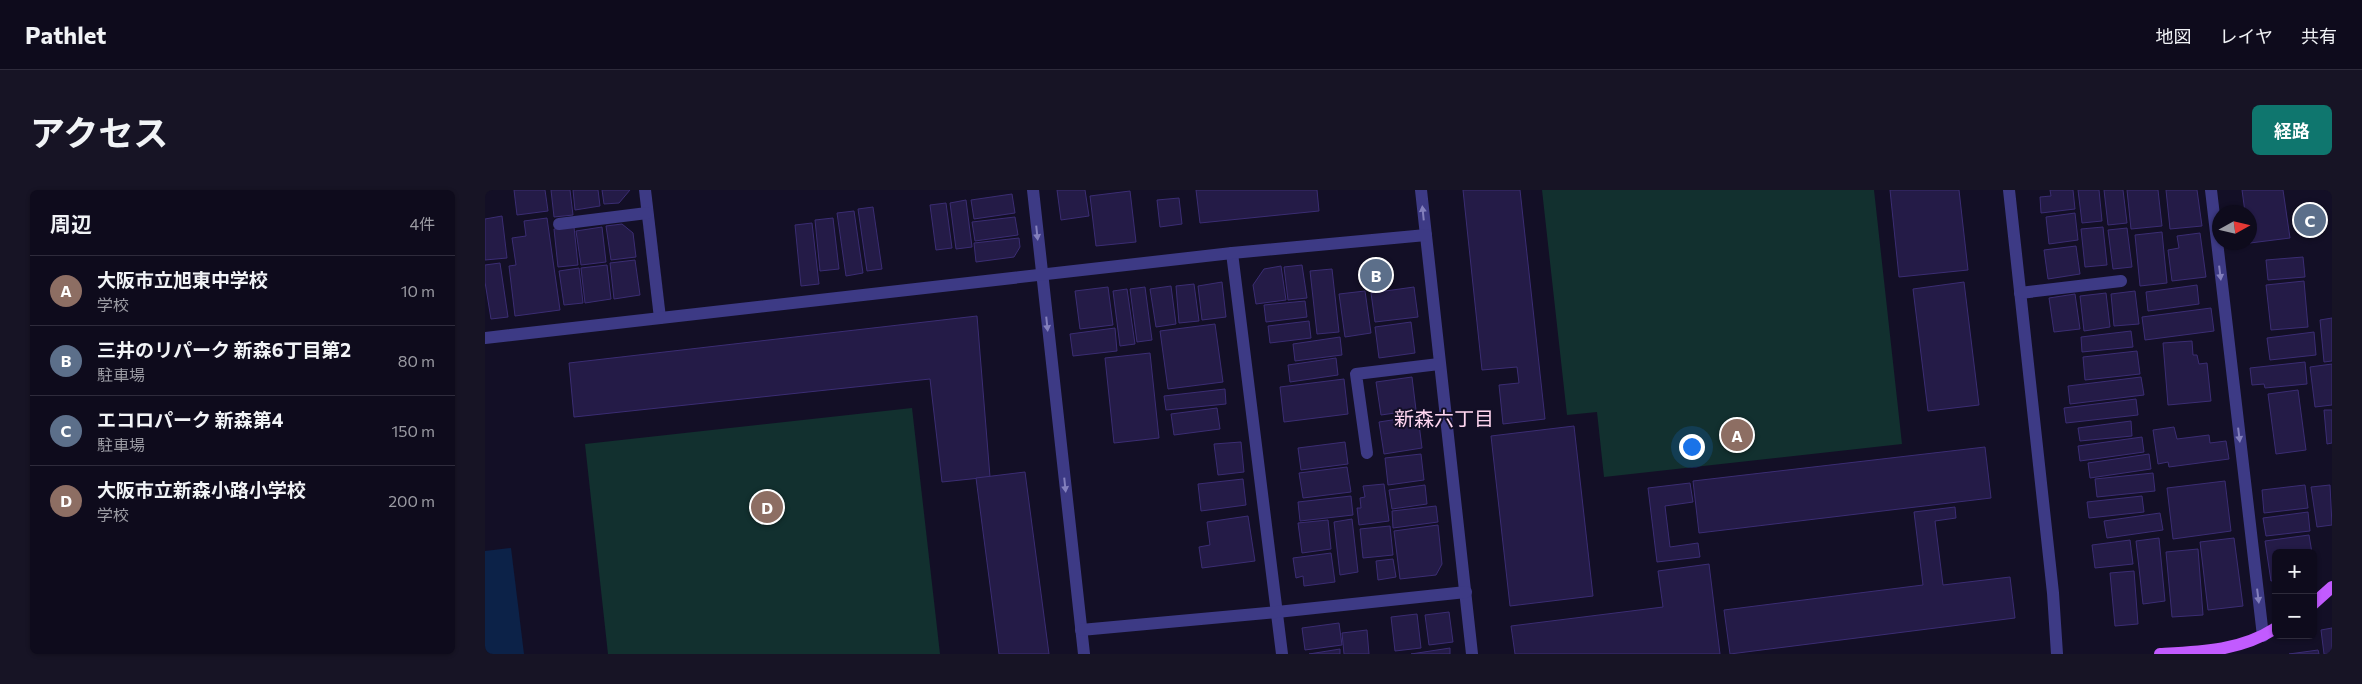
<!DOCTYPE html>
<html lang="ja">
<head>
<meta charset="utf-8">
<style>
	:root { --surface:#0e0b1c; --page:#171425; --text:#f1f3f6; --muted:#9b9ba3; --line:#2e2b3b; --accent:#0f766e }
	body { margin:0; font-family:Commissioner,"Noto Sans JP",sans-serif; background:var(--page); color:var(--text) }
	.controls { position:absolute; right:15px; bottom:15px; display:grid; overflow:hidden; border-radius:8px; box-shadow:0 1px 4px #0004 }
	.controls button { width:45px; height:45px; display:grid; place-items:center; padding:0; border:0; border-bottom:1px solid var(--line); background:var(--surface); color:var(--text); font:25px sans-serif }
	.compass { position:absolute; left:1727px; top:15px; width:45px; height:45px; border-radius:50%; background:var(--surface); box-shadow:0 1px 4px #0004; rotate:82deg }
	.you { position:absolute; left:1206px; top:256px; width:18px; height:18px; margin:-12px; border:4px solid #fff; border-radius:50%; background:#1a73e8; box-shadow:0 0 0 8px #1a73e833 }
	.badge { display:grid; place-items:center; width:32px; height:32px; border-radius:50%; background:var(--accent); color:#fff; font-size:16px; font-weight:700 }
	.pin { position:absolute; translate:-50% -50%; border:2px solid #fff; box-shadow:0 1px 5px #0006 }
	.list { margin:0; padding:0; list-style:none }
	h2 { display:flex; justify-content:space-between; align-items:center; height:65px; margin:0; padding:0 20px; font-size:21px }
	h2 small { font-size:16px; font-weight:400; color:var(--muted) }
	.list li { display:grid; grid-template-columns:32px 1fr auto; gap:15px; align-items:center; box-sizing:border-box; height:70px; padding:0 20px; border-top:1px solid var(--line) }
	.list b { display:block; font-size:19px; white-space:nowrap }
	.list p { margin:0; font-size:16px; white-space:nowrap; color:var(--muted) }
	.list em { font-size:16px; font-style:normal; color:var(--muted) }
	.map { position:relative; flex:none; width:1847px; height:464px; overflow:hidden; border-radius:8px }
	header { display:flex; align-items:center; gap:30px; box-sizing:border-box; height:70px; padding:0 25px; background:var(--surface); border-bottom:1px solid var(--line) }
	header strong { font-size:24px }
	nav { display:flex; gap:28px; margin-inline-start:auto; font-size:18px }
	.intro { display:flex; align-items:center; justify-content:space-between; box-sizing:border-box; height:120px; padding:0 30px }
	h1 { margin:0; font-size:35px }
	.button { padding:12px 22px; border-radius:8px; background:var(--accent); color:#fff; font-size:18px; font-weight:700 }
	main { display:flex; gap:30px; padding:0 30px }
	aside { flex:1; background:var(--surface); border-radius:8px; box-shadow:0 1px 4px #0004 }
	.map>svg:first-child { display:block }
	.green { fill:#12302f }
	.water { fill:#0c2248 }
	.building { fill:#241b47; stroke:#3b2d73 }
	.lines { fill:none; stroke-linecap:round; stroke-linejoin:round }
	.minor { stroke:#3d3a85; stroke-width:12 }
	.major { stroke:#c25bff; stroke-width:12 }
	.oneway { fill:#837fbc }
	.labels { text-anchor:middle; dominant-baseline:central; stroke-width:4; stroke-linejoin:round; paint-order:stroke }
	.neighbourhood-label { font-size:20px; fill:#ffd6f0; stroke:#130f26 }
</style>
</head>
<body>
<header>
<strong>Pathlet</strong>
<nav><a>地図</a><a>レイヤ</a><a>共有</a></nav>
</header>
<div class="intro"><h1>アクセス</h1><a class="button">経路</a></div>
<main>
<aside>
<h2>周辺<small>4件</small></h2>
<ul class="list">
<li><span class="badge" style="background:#8d6e63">A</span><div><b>大阪市立旭東中学校</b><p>学校</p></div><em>10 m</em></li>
<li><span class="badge" style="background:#5c6f8a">B</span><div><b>三井のリパーク 新森6丁目第2</b><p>駐車場</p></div><em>80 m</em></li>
<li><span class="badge" style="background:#5c6f8a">C</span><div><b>エコロパーク 新森第4</b><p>駐車場</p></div><em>150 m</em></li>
<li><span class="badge" style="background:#8d6e63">D</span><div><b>大阪市立新森小路小学校</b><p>学校</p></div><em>200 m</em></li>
</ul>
</aside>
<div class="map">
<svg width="1847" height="464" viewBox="0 0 1847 464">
	<rect width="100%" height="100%" fill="#130f26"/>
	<!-- green -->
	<g class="green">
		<path d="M1057,0H1389L1417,254L1119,287L1112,222L1082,225Z"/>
		<path d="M427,218L455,464H123L100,254Z"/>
	</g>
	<!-- water -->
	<path class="water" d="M26,358L39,464H0V361Z"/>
	<!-- building -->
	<g class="building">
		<path d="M29,0H60L63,21L32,25Z"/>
		<path d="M66,0H85L88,25L69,27Z"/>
		<path d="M88,0H113L115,16L90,20Z"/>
		<path d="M117,0H145L134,13L119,14Z"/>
		<path d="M572,0H600L604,26L576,30Z"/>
		<path d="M711,0H832L834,21L715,33Z"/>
		<path d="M978,0H1035L1060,229L1018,234L1014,195L1034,193L1032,177L997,180Z"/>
		<path d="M1405,0H1474L1483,80L1414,87Z"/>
		<path d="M1565,0H1588L1590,19L1556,23L1555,7L1566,6Z"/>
		<path d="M1593,0H1614L1617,31L1597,33Z"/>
		<path d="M1619,0H1638L1642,33L1623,35Z"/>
		<path d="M1642,0H1673L1677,36L1646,39Z"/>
		<path d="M1681,0H1712L1717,36L1685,39Z"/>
		<path d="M1757,0H1798L1805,48L1765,53L1764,22H1760Z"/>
		<path d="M645,1L651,52L611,56L605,6Z"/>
		<path d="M527,4L530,23L489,29L486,10Z"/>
		<path d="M694,8L697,34L675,37L672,10Z"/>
		<path d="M481,10L487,57L471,59L465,13Z"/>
		<path d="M461,13L467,58L451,60L445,15Z"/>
		<path d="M388,17L397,79L382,81L373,19Z"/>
		<path d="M369,21L378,83L361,86L352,23Z"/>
		<path d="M1590,23L1593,50L1564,54L1561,27Z"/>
		<path d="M17,26L22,68L0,70V29Z"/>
		<path d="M530,27L533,45L490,51L487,32Z"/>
		<path d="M62,28L75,120L30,126L24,76L31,75L27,48L41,46L39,31Z"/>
		<path d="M348,28L354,79L335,81L330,30Z"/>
		<path d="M327,33L334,94L316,96L310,35Z"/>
		<path d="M137,34L148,43L151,67L126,70L121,36Z"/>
		<path d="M89,37L93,75L73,77L69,39Z"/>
		<path d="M117,37L121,72L96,75L91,41Z"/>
		<path d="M1618,37L1622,75L1600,77L1596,39Z"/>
		<path d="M1642,38L1647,77L1628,79L1623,40Z"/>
		<path d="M1677,42L1682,93L1655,96L1650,45Z"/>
		<path d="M1715,43L1721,87L1687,91L1683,60L1694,58L1692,46Z"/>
		<path d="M534,48L535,57L529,67L491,72L489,53Z"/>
		<path d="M1591,56L1595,84L1563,89L1559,60Z"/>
		<path d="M1818,67L1820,87L1783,90L1781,70Z"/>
		<path d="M150,70L155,105L129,109L125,73Z"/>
		<path d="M15,73L23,127L6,129L0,92V75Z"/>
		<path d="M122,75L126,109L100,113L96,78Z"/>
		<path d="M817,75L822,108L803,110L799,77Z"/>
		<path d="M796,76L801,110L771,114L768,95L779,79Z"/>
		<path d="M94,78L98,113L79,115L74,81Z"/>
		<path d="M847,79L854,142L832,144L825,81Z"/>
		<path d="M1819,91L1823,137L1786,140L1781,95Z"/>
		<path d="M737,92L741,127L717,130L713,96Z"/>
		<path d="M1479,92L1494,215L1443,221L1428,99Z"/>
		<path d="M709,94L714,131L694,133L691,96Z"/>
		<path d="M1712,95L1714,114L1663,121L1661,102Z"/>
		<path d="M686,96L691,134L671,137L665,99Z"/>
		<path d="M623,97L628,135L595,139L590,101Z"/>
		<path d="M660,97L667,150L652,152L645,99Z"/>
		<path d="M929,97L933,127L890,132L886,103Z"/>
		<path d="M642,99L650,154L635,156L628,101Z"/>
		<path d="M880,101L886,143L860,147L854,104Z"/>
		<path d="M1650,101L1654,134L1629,136L1626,104Z"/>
		<path d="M1621,103L1625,137L1599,141L1595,106Z"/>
		<path d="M1590,104L1595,139L1569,142L1564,108Z"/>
		<path d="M820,111L822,127L781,132L779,115Z"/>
		<path d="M1726,118L1729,141L1660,150L1657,127Z"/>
		<path d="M492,126L505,287L457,292L445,189L89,227L84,173Z"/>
		<path d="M1847,128V171L1839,172L1835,130Z"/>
		<path d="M824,131L826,148L785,153L783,136Z"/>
		<path d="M926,132L930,163L894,168L890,137Z"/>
		<path d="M730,134L738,192L683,199L675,141Z"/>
		<path d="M630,138L632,161L588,166L585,144Z"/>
		<path d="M1646,141L1648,157L1597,162L1596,147Z"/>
		<path d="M1829,142L1831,165L1785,170L1782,148Z"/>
		<path d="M855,147L857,165L810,171L808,154Z"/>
		<path d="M1707,151L1708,165H1712L1714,174L1722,173L1726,211L1683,215L1678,153Z"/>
		<path d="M1652,161L1655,184L1600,190L1598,167Z"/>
		<path d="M665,163L674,248L629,253L620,168Z"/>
		<path d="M851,168L853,185L805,192L803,175Z"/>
		<path d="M1820,172L1822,194L1780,198L1779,194L1767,195L1765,178Z"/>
		<path d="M1847,174V215L1830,217L1825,177Z"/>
		<path d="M927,187L931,220L896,225L891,192Z"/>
		<path d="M1656,187L1659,205L1585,214L1583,196Z"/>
		<path d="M859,189L863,224L799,232L795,197Z"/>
		<path d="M740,199L741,214L681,220L679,206Z"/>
		<path d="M1813,200L1821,260L1791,264L1783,204Z"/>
		<path d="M1651,209L1653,225L1581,233L1579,218Z"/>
		<path d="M732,218L735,239L689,245L686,224Z"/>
		<path d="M1839,220H1847V253L1842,254Z"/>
		<path d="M933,226L937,258L899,264L894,232Z"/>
		<path d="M1646,231L1647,246L1595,251L1593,238Z"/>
		<path d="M1089,236L1108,406L1025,416L1006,246Z"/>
		<path d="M1689,237L1692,249L1724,245L1725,253L1741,251L1744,269L1684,277L1683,272L1673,274L1668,240Z"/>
		<path d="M1657,247L1659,262L1595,271L1593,256Z"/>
		<path d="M756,252L759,282L733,285L729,254Z"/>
		<path d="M860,252L863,274L816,280L813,258Z"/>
		<path d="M1500,257L1506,308L1214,343L1208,291Z"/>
		<path d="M936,264L939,290L903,295L900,268Z"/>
		<path d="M1664,264L1666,279L1605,288L1603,273Z"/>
		<path d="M862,277L866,302L818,308L814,283Z"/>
		<path d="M540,282L564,464H514L491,288Z"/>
		<path d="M1668,283L1670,301L1612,307L1610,289Z"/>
		<path d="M758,289L761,315L716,321L713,294Z"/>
		<path d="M1740,291L1746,341L1688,349L1682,298Z"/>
		<path d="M1205,293L1208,312L1180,316L1185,357L1213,353L1215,367L1172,372L1163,298Z"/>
		<path d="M899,294L904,331L874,335L872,318H876L875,308L880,307L878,296Z"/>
		<path d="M940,295L942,314L907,319L904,300Z"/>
		<path d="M1820,295L1823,318L1779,323L1777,300Z"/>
		<path d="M1845,295L1847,335L1832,337L1826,297Z"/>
		<path d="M866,306L868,325L815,331L813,312Z"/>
		<path d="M1657,306L1659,322L1604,328L1602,312Z"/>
		<path d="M951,316L953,332L908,338L907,321Z"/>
		<path d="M1470,317L1471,328L1450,331L1458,395L1525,387L1530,428L1245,464L1239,420L1438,395L1429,322Z"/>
		<path d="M1823,322L1825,341L1781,346L1778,328Z"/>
		<path d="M1675,323L1678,340L1622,348L1619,331Z"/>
		<path d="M763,326L770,371L717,378L714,357L725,355L722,332Z"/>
		<path d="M867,329L873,382L855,385L849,332Z"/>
		<path d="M843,330L846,359L817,363L813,333Z"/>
		<path d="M953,335L957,374L951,385L915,389L909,341Z"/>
		<path d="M905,336L908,365L878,368L875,339Z"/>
		<path d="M1824,345L1827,363H1791V390L1786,391L1780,351Z"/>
		<path d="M1674,348L1680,411L1658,414L1651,351Z"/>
		<path d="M1749,348L1758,416L1723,420L1715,352Z"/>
		<path d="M1645,350L1648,374L1610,378L1607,355Z"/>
		<path d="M1713,359L1718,425L1687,427L1681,362Z"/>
		<path d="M846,363L850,392L819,396L818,386L811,388L808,368Z"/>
		<path d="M908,369L911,387L893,390L891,371Z"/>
		<path d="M1224,374L1235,464H1030L1026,436L1178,417L1173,381Z"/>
		<path d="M1649,381L1653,434L1630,436L1625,383Z"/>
		<path d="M964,422L968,452L944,455L940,425Z"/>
		<path d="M932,424L936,458L910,461L906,427Z"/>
		<path d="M854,433L857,455L820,460L817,438Z"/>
		<path d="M1847,438V464H1839L1836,440Z"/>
		<path d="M882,440L884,464H859L857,443Z"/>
		<path d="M965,458V464H926Z"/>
		<path d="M855,459V464H824Z"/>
		<path d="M1833,460L1834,464H1804Z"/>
	</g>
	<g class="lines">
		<!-- minor -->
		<g class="minor">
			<path d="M160,0L175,128"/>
			<path d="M548,0L599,464"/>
			<path d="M936,0L987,464"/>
			<path d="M1524,0L1568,403L1572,464"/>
			<path d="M1726,0L1778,446"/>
			<path d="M74,34L162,23"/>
			<path d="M747,63L797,464"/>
			<path d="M1535,103L1636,91"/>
			<path d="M0,148L747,63L941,45"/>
			<path d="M882,263L871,184L954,174"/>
			<path d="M596,440L792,422L981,402"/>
		</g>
		<!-- major -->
		<g class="major">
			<path d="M1828,414L1847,397"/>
			<path d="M1675,464C1716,462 1755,461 1791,438"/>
		</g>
	</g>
	<!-- one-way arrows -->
	<defs><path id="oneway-solid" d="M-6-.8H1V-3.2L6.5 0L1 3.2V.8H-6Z" transform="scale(1.25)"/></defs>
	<g class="oneway">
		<use href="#oneway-solid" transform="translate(938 23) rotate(-96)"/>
		<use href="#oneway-solid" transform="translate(552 43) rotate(84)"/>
		<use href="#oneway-solid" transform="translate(1735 83) rotate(83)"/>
		<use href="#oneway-solid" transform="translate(562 134) rotate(84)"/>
		<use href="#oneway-solid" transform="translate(1754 245) rotate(83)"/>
		<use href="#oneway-solid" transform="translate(580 295) rotate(84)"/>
		<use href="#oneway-solid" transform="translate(1773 406) rotate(83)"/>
	</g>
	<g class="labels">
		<!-- neighbourhood labels -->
		<g class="neighbourhood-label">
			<text x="959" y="228">新森六丁目</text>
		</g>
	</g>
</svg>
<div class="controls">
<button>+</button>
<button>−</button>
</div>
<svg class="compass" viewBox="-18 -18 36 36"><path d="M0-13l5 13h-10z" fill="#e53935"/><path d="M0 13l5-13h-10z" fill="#9b9ba3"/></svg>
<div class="you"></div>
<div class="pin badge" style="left:1252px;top:245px;background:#8d6e63">A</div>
<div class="pin badge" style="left:891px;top:85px;background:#5c6f8a">B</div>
<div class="pin badge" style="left:1825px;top:30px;background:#5c6f8a">C</div>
<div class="pin badge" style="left:282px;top:317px;background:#8d6e63">D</div>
</div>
</main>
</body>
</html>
